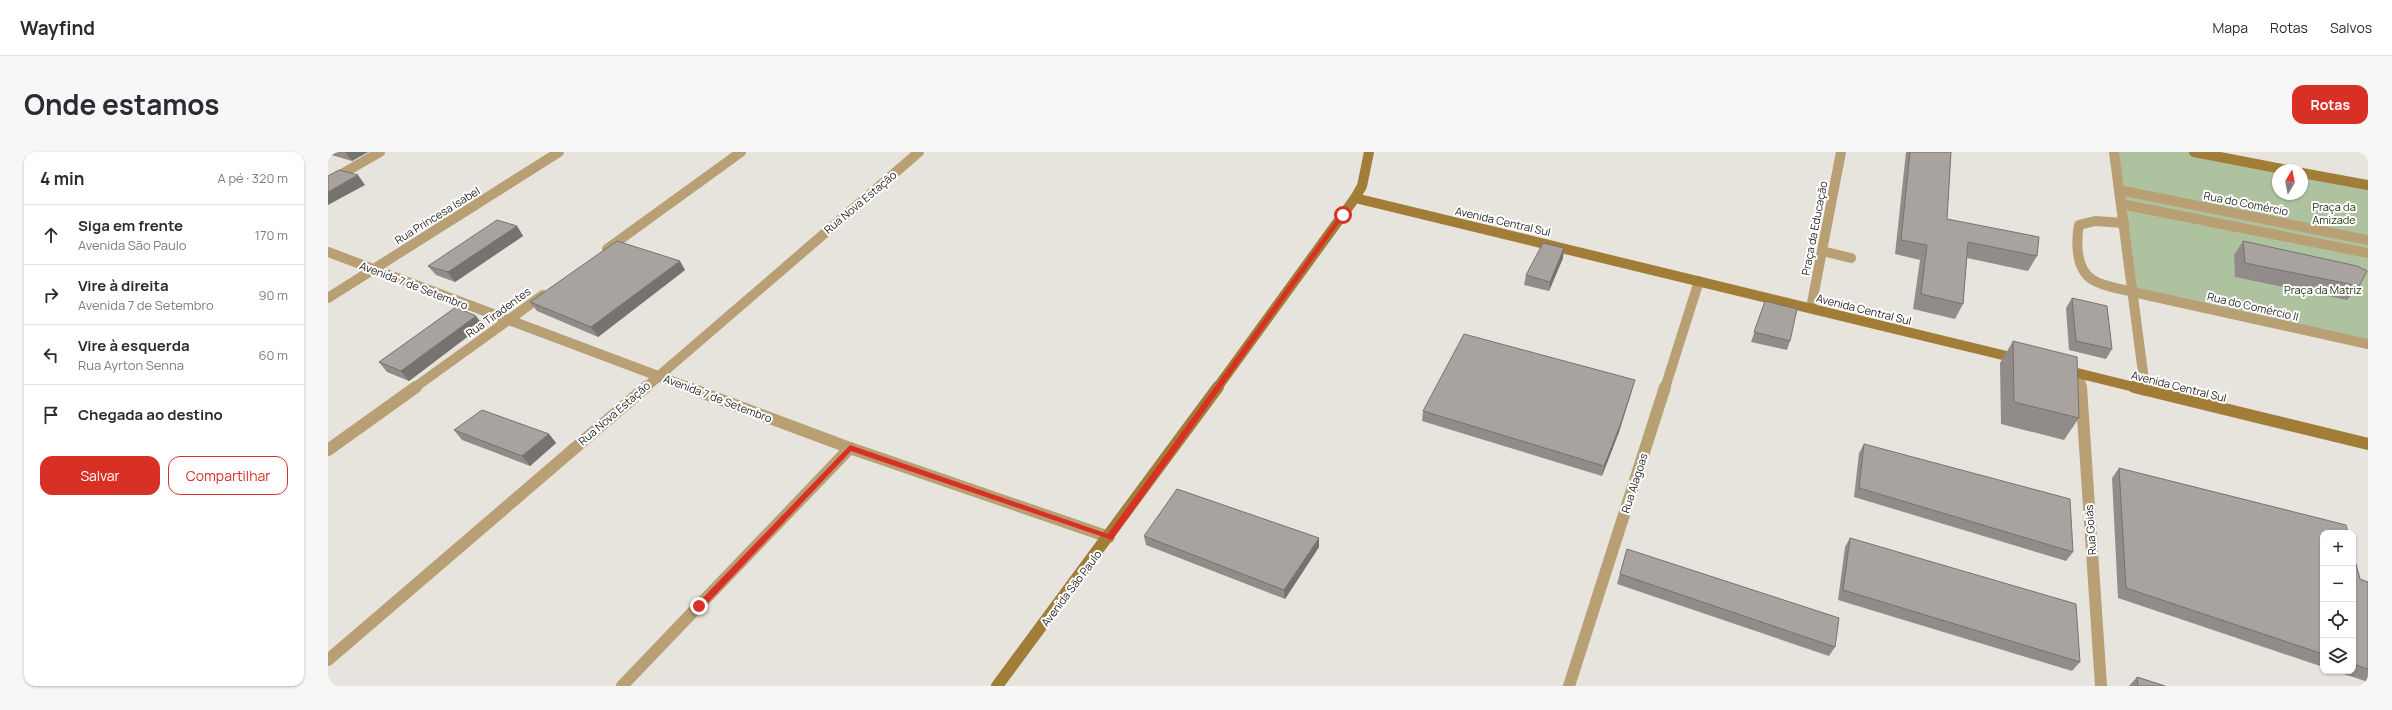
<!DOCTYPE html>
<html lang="pt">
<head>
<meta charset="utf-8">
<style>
	:root { --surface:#fff; --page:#f7f7f7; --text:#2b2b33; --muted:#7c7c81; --line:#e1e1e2; --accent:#d93025 }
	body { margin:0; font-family:Manrope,sans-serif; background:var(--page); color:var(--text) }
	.controls { position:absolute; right:12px; bottom:12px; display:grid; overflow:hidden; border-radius:8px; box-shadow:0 1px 3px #0004 }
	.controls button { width:36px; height:36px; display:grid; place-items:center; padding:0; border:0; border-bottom:1px solid var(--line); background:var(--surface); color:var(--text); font:20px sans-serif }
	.compass { position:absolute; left:1944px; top:12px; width:36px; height:36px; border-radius:50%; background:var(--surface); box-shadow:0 1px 3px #0004; rotate:10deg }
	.stop { position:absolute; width:12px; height:12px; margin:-9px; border:3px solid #d93025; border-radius:50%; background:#fff }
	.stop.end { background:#d93025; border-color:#fff; box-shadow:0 1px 4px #0008 }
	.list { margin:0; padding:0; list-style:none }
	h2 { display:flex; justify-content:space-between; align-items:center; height:52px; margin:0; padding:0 16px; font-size:17px }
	h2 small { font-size:13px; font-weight:400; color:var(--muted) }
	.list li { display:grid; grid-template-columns:26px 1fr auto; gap:12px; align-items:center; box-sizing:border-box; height:60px; padding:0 16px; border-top:1px solid var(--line) }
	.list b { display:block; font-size:15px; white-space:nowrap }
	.list p { margin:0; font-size:13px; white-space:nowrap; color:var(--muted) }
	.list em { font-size:13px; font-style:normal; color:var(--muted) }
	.actions { display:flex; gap:8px; padding:12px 16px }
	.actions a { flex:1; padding:9px 0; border:1px solid var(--accent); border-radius:12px; text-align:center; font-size:14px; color:var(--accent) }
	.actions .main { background:var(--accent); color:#fff }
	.icon { flex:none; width:22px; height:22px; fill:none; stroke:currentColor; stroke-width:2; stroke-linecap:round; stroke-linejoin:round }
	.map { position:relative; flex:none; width:2040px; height:534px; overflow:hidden; border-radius:12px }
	header { display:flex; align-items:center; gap:24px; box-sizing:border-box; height:56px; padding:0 20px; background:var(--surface); border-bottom:1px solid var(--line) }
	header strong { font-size:19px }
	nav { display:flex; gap:22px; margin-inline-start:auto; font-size:14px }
	.intro { display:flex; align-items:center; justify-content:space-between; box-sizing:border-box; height:96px; padding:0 24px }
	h1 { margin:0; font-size:28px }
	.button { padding:10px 18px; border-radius:12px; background:var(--accent); color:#fff; font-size:14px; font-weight:700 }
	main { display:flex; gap:24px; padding:0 24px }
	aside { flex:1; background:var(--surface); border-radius:12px; box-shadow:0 1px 3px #0004 }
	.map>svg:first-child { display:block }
	.green { fill:#afc2a0 }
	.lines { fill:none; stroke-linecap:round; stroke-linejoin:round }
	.service { stroke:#b89f74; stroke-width:10 }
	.minor-far1 { stroke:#b89f74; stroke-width:10 }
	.minor { stroke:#b89f74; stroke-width:12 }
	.secondary-far1 { stroke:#a27d37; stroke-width:10 }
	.secondary { stroke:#a27d37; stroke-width:12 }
	.wall { fill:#918c89 }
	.shaded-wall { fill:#76726f }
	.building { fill:#a9a39f; stroke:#76726f }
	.route { fill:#d93025 }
	.labels { text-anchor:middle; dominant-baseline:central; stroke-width:4; stroke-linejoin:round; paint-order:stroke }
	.street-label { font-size:11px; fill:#282725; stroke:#fff }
	.park-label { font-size:11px; fill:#23370e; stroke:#fff }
</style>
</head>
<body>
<header>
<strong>Wayfind</strong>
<nav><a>Mapa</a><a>Rotas</a><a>Salvos</a></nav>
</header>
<div class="intro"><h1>Onde estamos</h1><a class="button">Rotas</a></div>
<main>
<aside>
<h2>4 min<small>A pé · 320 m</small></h2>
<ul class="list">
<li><svg class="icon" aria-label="ahead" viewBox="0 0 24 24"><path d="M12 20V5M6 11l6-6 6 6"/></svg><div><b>Siga em frente</b><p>Avenida São Paulo</p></div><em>170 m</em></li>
<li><svg class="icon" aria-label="right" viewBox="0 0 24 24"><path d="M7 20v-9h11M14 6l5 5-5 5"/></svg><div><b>Vire à direita</b><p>Avenida 7 de Setembro</p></div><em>90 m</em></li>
<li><svg class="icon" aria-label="left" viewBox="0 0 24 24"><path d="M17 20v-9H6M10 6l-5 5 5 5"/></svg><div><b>Vire à esquerda</b><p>Rua Ayrton Senna</p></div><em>60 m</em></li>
<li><svg class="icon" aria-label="arrive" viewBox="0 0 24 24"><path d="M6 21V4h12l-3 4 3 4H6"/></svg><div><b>Chegada ao destino</b></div></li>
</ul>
<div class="actions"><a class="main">Salvar</a><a>Compartilhar</a></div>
</aside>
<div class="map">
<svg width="2040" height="534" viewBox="0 0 2040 534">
	<rect width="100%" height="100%" fill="#e7e3dd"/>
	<!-- green -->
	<path class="green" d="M1785,0H1865L1950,18V42H1974V21L2040,33V192L1805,140Z"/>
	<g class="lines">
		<!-- service -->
		<g class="service">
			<path d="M1796,71L1767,69L1751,73C1749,82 1749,92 1750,101C1754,134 1778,133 1805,140"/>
			<path d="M1494,99L1523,106"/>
		</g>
		<!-- minor-far1 -->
		<g class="minor-far1">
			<path d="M1786,0L1817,236"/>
			<path d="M0,30L52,0"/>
			<path d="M1791,38L2040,88"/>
			<path d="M1793,52L2040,101"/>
			<path d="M279,97L413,0"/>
			<path d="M0,100L362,236"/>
			<path d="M1805,140L2040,192"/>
			<path d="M0,146L231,0"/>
			<path d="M1483,156L1513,0"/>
			<path d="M1752,222L1753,236"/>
			<path d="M86,236L215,143"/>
			<path d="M317,236L591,0"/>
			<path d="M1337,236L1371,129"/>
		</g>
		<!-- minor -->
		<g class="minor">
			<path d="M359,235L522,296L781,385"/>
			<path d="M1753,235L1773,534"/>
			<path d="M1817,235V238"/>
			<path d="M0,298L88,235"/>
			<path d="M0,508L318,235"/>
			<path d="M294,534L522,296"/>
			<path d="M1241,534L1337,235"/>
		</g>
		<!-- secondary-far1 -->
		<g class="secondary-far1">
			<path d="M1866,0L1960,18"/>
			<path d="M1974,21L2040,33"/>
			<path d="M1027,46L1691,207"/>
			<path d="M1737,218L1810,236"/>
			<path d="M889,236L1027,46L1034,34L1041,0"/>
		</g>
		<!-- secondary -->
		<g class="secondary">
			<path d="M1806,235L2040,292"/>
			<path d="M669,534L890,235"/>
		</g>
	</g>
	<!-- wall -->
	<g class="wall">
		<path d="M0,0H40L24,9L0,2Z"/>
		<path d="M1578,0H1623L1619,67L1709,104L1700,119L1639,106L1635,152L1627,167L1585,157L1592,108L1567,102Z"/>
		<path d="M189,74L195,84L127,130L108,123L100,114Z"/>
		<path d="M1915,89L2031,134L2019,148L1907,125L1906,103Z"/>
		<path d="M1235,106L1221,139L1196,133L1198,123Z"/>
		<path d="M357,118L270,185L209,159L202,150Z"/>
		<path d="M1744,146L1784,197L1778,207L1741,198L1738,156Z"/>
		<path d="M1437,149L1462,189L1459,198L1423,190Z"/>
		<path d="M155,173L81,229L59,220L51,210Z"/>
		<path d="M1685,189L1751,266L1736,288L1673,272L1672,211Z"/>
		<path d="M1304,238L1291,280L1274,324L1094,269L1095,259Z"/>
		<path d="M126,278L221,282L228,291L202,314L134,288Z"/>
		<path d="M1536,292L1745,400L1738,409L1526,345L1531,301Z"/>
		<path d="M1791,316L1995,381V515L1790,446L1784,326Z"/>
		<path d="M816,384L991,395L957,447L818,393Z"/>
		<path d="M1522,386L1752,510L1744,519L1510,448L1517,395Z"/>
		<path d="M1299,397L1507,495L1501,504L1289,432Z"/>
		<path d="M2025,401L2032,427L2040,430V530L2007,519H2025Z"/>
		<path d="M1809,525L1837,534H1801Z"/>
	</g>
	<!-- shaded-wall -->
	<g class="shaded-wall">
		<path d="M17,0H40L24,9Z"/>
		<path d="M30,23L37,33L0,53V40Z"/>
		<path d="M189,74L195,84L127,130L120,120Z"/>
		<path d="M1236,96L1235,106L1221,139L1222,130Z"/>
		<path d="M352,109L357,118L270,185L263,175Z"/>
		<path d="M148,164L155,173L81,229L73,219Z"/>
		<path d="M1307,228L1291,280L1274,324L1276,314Z"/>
		<path d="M221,282L228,291L202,314L194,304Z"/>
		<path d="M991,386V395L957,447L956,438Z"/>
	</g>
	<!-- building -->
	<g class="building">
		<path d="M1582,0H1623L1619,67L1711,85L1709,104L1640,90L1635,152L1593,142L1599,93L1573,88Z"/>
		<path d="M11,18L30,23L0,40V24Z"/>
		<path d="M169,68L189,74L120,120L100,114Z"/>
		<path d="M289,89L352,109L263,175L202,150Z"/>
		<path d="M1915,89L2029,114L2039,119L2031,134L1917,111Z"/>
		<path d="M1215,91L1236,96L1222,130L1198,123Z"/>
		<path d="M1744,146L1779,154L1784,197L1748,189Z"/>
		<path d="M1437,149L1469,157L1462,189L1426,180Z"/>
		<path d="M128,155L148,164L73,219L51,210Z"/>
		<path d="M1136,182L1307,228L1293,271L1276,314L1095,259Z"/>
		<path d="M1685,189L1749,205L1751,266L1686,250Z"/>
		<path d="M154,258L221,282L194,304L126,278Z"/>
		<path d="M1536,292L1742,347L1745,400L1531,336Z"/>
		<path d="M1791,316L2018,373L2020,381H1995V502L1798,436Z"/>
		<path d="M849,337L991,386L956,438L816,384Z"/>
		<path d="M1522,386L1748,452L1752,510L1515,438Z"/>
		<path d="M1299,397L1511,466L1507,495L1292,422Z"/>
		<path d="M2025,401L2032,427L2040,430V517L2025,512Z"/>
		<path d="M1809,525L1837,534H1810Z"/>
	</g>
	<!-- route -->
	<path class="route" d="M1013,61L1017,63L784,388L523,299L374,457H369V452L522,293L780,382Z"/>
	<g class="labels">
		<!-- street labels -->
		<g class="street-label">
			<text transform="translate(532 50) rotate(-40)">Rua Nova Estação</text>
			<text transform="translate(1918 51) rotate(11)">Rua do Comércio</text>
			<text transform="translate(109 63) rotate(-32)">Rua Princesa Isabel</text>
			<text transform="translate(1175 69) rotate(13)">Avenida Central Sul</text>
			<text transform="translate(1486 76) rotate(-79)">Praça da Educação</text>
			<text transform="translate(86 133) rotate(21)">Avenida 7 de Setembro</text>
			<text transform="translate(1925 154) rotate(13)">Rua do Comércio II</text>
			<text transform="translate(1536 157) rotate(14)">Avenida Central Sul</text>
			<text transform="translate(170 160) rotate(-36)">Rua Tiradentes</text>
			<text transform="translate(1851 234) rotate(14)">Avenida Central Sul</text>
			<text transform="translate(390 246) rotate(21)">Avenida 7 de Setembro</text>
			<text transform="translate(286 261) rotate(-41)">Rua Nova Estação</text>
			<text transform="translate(1306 331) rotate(-72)">Rua Alagoas</text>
			<text transform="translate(1762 378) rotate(-94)">Rua Goiás</text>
			<text transform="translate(743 436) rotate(-53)">Avenida São Paulo</text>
		</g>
		<!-- park labels -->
		<g class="park-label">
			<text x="2006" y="54">Praça da<tspan x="2006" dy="13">Amizade</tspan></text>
			<text x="1995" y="137">Praça da Matriz</text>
		</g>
	</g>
</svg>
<div class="controls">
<button>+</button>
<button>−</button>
<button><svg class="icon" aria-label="locate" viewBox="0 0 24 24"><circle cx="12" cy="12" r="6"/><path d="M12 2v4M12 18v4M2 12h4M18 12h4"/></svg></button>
<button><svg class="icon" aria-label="layers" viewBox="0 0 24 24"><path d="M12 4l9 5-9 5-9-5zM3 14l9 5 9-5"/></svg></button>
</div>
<svg class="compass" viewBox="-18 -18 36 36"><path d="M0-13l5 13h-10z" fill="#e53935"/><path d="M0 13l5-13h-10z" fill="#7c7c81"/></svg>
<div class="stop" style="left:1015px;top:63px"></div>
<div class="stop end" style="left:371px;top:454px"></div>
</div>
</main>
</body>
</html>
